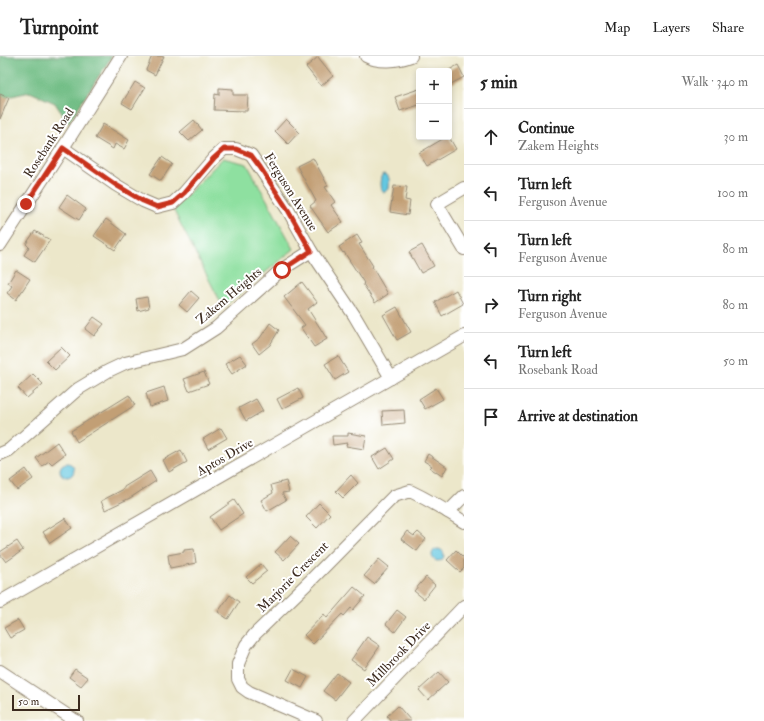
<!DOCTYPE html>
<html lang="en">
<head>
<meta charset="utf-8">
<style>
	:root { --surface:#fff; --page:#f2f2f2; --text:#222; --muted:#767676; --line:#e0e0e0 }
	body { margin:0; font-family:"IM FELL Double Pica",serif; background:var(--page); color:var(--text) }
	.controls { position:absolute; right:12px; top:12px; display:grid; overflow:hidden; border-radius:4px; box-shadow:0 2px 6px #0003 }
	.controls button { width:36px; height:36px; display:grid; place-items:center; padding:0; border:0; border-bottom:1px solid var(--line); background:var(--surface); color:var(--text); font:20px sans-serif }
	.scale { position:absolute; left:12px; bottom:10px; width:68px; box-sizing:border-box; padding-left:4px; border:2px solid #3b2a1e; border-top:0; font-size:11px; line-height:14px; white-space:nowrap; color:#3b2a1e; -webkit-text-stroke:3px #fff; paint-order:stroke }
	.stop { position:absolute; width:12px; height:12px; margin:-9px; border:3px solid #c8321e; border-radius:50%; background:#fff }
	.stop.end { background:#c8321e; border-color:#fff; box-shadow:0 1px 4px #0008 }
	.list { margin:0; padding:0; list-style:none }
	h2 { display:flex; justify-content:space-between; align-items:center; height:52px; margin:0; padding:0 16px; font-size:17px }
	h2 small { font-size:13px; font-weight:400; color:var(--muted) }
	.list li { display:grid; grid-template-columns:26px 1fr auto; gap:12px; align-items:center; box-sizing:border-box; height:56px; padding:0 16px; border-top:1px solid var(--line) }
	.list b { display:block; font-size:15px; white-space:nowrap }
	.list p { margin:0; font-size:13px; white-space:nowrap; color:var(--muted) }
	.list em { font-size:13px; font-style:normal; color:var(--muted) }
	.icon { flex:none; width:22px; height:22px; fill:none; stroke:currentColor; stroke-width:2; stroke-linecap:round; stroke-linejoin:round }
	.map { position:relative; flex:none; width:464px; height:665px; overflow:hidden }
	header { display:flex; align-items:center; gap:24px; box-sizing:border-box; height:56px; padding:0 20px; background:var(--surface); border-bottom:1px solid var(--line) }
	header strong { font-size:19px }
	nav { display:flex; gap:22px; margin-inline-start:auto; font-size:14px }
	main { display:flex }
	aside { flex:1; background:var(--surface) }
	.map>svg:first-child { display:block }
	.green { fill:#8ee0a0; stroke:#64855f }
	.forest { fill:#72be86; stroke:#567452 }
	.water { fill:#63c7e1; stroke:#4f7880 }
	.building { fill:#c29f74 }
	.lines { fill:none; stroke-linecap:round; stroke-linejoin:round }
	.minor-casing { stroke:#948874; stroke-width:14 }
	.minor { stroke:#fff; stroke-width:12 }
	.route { stroke:#c8321e; stroke-width:5 }
	.labels { text-anchor:middle; dominant-baseline:central; stroke-width:4; stroke-linejoin:round; paint-order:stroke }
	.street-label { font-size:13px; fill:#3b2a1e; stroke:#fff }
</style>
</head>
<body>
<header>
<strong>Turnpoint</strong>
<nav><a>Map</a><a>Layers</a><a>Share</a></nav>
</header>
<main>
<div class="map">
<svg width="464" height="665" viewBox="0 0 464 665">
	<rect width="100%" height="100%" fill="#fff"/>
	<filter id="ink" filterUnits="userSpaceOnUse"><feTurbulence type="fractalNoise" baseFrequency=".025" numOctaves="2"/><feDisplacementMap in="SourceGraphic" scale="8" xChannelSelector="R" yChannelSelector="G"/><feConvolveMatrix kernelMatrix="1 2 1 2 8 2 1 2 1" color-interpolation-filters="sRGB"/></filter>
	<filter id="wash" filterUnits="userSpaceOnUse"><feTurbulence type="fractalNoise" baseFrequency=".012" numOctaves="4" result="noise"/><feDisplacementMap in="SourceGraphic" scale="16" xChannelSelector="R" yChannelSelector="G"/><feGaussianBlur stdDeviation="0.9" result="paint"/><feColorMatrix in="noise" values="0 0 0 0 0 0 0 0 0 0 0 0 0 0 0 0 0 1.4 0 .05"/><feComposite in="paint" operator="in"/></filter>
	<g filter="url(#wash)">
		<rect width="100%" height="100%" fill="#ece7ca"/>
		<!-- green -->
		<path class="green" d="M223,102L247,108L294,193L223,251L173,153Z"/>
		<!-- forest -->
		<path class="forest" d="M0,0H112L68,67L55,47L30,36L7,41L0,48Z"/>
		<!-- water -->
		<g class="water">
			<path d="M385,118C391,120 389,128 389,133L385,136C384,136 383,136 382,135C379,133 380,121 382,119Z"/>
			<circle cx="67" cy="414" r="7"/>
			<circle cx="438" cy="499" r="6"/>
		</g>
		<g id="blocks">
			<!-- building -->
			<g class="building">
				<path d="M152,0H164L155,19L146,14Z"/>
				<path d="M318,1L333,20L321,30L306,11Z"/>
				<path d="M458,9L464,21L449,29V14Z"/>
				<path d="M135,26L145,32L132,53L122,47Z"/>
				<path d="M219,32L233,33V39H248L247,55L214,54L215,38L219,39Z"/>
				<path d="M419,33V49L400,55L395,41Z"/>
				<path d="M0,38L9,42L0,63Z"/>
				<path d="M286,63L299,76L288,88L275,75Z"/>
				<path d="M194,64L202,74L189,85L180,76Z"/>
				<path d="M103,68L129,84L124,93L115,88L113,93L95,82Z"/>
				<path d="M446,81H449L456,93L427,110L419,97Z"/>
				<path d="M162,101L172,108L161,125L150,118Z"/>
				<path d="M313,102L328,130L325,131L335,146L331,149L343,166L328,176L310,150L316,145L297,110Z"/>
				<path d="M394,130L407,131L405,144L410,145L408,159L390,156Z"/>
				<path d="M67,139L86,153L79,164L59,151Z"/>
				<path d="M106,163L126,178L115,194L94,180Z"/>
				<path d="M35,175L50,184L35,206L24,199L29,191L26,188Z"/>
				<path d="M357,179L362,187L359,188L373,210L372,211L388,238L375,247L363,228L364,227L344,196L343,197L339,191Z"/>
				<path d="M422,189L434,210L421,217L409,196Z"/>
				<path d="M16,214L30,223L16,244L7,237L12,230L8,227Z"/>
				<path d="M302,226L317,246L308,253L327,283L314,291L301,272L305,269L284,241Z"/>
				<path d="M456,234L463,248L442,260L435,246Z"/>
				<path d="M191,235L199,242L187,256L179,249Z"/>
				<path d="M147,241L149,252L138,255L136,243Z"/>
				<path d="M397,251L411,276L397,284L383,259Z"/>
				<path d="M94,261L104,268L94,280L85,273Z"/>
				<path d="M270,267L279,274L270,289L259,298L252,288L260,282Z"/>
				<path d="M61,291L70,300L55,314L46,305Z"/>
				<path d="M240,299L247,308L232,318L225,308Z"/>
				<path d="M338,300L348,316L335,324L325,308Z"/>
				<path d="M204,316L209,328L189,335L184,323Z"/>
				<path d="M33,318L43,328L27,342L18,332Z"/>
				<path d="M164,331L168,345L150,351L146,337Z"/>
				<path d="M298,332L303,342L282,353L277,343Z"/>
				<path d="M436,332L443,343L425,353L419,343Z"/>
				<path d="M129,339L135,349L77,386L71,375Z"/>
				<path d="M256,343L263,355L246,365L239,352Z"/>
				<path d="M404,354L405,367L383,369L382,355Z"/>
				<path d="M221,372L227,382L208,393L203,383Z"/>
				<path d="M348,377L366,380L364,393L346,390L347,387L333,389L332,380H348Z"/>
				<path d="M57,386L65,398L52,408L49,405L42,410L36,402Z"/>
				<path d="M387,392L394,403L379,413L372,401Z"/>
				<path d="M181,394L187,406L169,416L163,404Z"/>
				<path d="M428,398L447,411L442,420L430,412L432,410L424,405Z"/>
				<path d="M26,413L33,423L17,434L10,425Z"/>
				<path d="M150,415L156,425L130,442L105,454L101,445L124,433V431Z"/>
				<path d="M351,419L358,427L343,442L336,435Z"/>
				<path d="M286,425L289,436L282,437L286,444L267,455L261,444L273,437L271,429Z"/>
				<path d="M234,444L243,458L219,474L210,461Z"/>
				<path d="M319,447L330,458L317,472L306,461Z"/>
				<path d="M65,462L72,472L50,487L43,476Z"/>
				<path d="M407,475L414,480L418,476L426,483L417,495L401,483Z"/>
				<path d="M290,480L299,488L284,504L275,496Z"/>
				<path d="M17,485L23,494L6,506L0,498V496Z"/>
				<path d="M194,493L196,507L170,512L168,499L184,496V494Z"/>
				<path d="M456,494L464,502V512L460,516L447,504Z"/>
				<path d="M379,503L389,511L374,528L364,520Z"/>
				<path d="M261,508L267,515L252,527L246,521Z"/>
				<path d="M426,521L435,529L424,543L414,535Z"/>
				<path d="M354,531L365,540L353,554L351,552L344,560L342,558L313,588L304,579L324,558L327,562Z"/>
				<path d="M230,539L239,546L228,563L218,556Z"/>
				<path d="M397,554L406,561L395,576L386,568Z"/>
				<path d="M18,564L24,574L10,582L4,572Z"/>
				<path d="M367,581L380,590L364,613L351,604Z"/>
				<path d="M75,613L88,622L81,630L69,621Z"/>
				<path d="M293,613L308,621L302,632L287,624Z"/>
				<path d="M439,616L448,626L428,644L419,634Z"/>
				<path d="M337,617L349,626L335,644L323,635Z"/>
				<path d="M398,650L411,665H391L387,660Z"/>
			</g>
		</g>
	</g>
	<g filter="url(#ink)">
		<use href="#blocks" fill-opacity="0" stroke="#948874" stroke-width="1"/>
		<g class="lines">
			<!-- minor casing -->
			<g class="minor-casing">
				<g id="minor">
					<path d="M366,0C379,7 398,5 411,0"/>
					<path d="M63,92L116,129L143,145L157,151L173,147L184,137L214,102L224,93H236L251,99L288,154L311,195L354,259L391,322"/>
					<path d="M464,132L437,148L464,193"/>
					<path d="M0,189L63,92L121,0"/>
					<path d="M0,398L9,394L78,333L108,315L125,307L183,293L216,272L281,214L311,195"/>
					<path d="M448,456L464,440"/>
					<path d="M0,546L464,280"/>
					<path d="M0,615L73,663L77,665"/>
					<path d="M316,665L249,636L242,631L238,623V608L246,589L255,578L313,522L394,440L410,435C429,444 447,455 464,466"/>
					<path d="M354,665L464,550"/>
				</g>
			</g>
			<!-- minor -->
			<use href="#minor" class="minor"/>
		</g>
	</g>
	<g class="lines" filter="url(#ink)">
		<!-- route -->
		<path class="route" d="M26,148L63,92L116,129L143,145L157,151L173,147L184,137L214,102L224,93H236L251,99L260,111L288,154L311,195L282,214"/>
	</g>
	<g class="labels">
		<!-- street labels -->
		<g class="street-label">
			<text transform="translate(49 87) rotate(-57)">Rosebank Road</text>
			<text transform="translate(291 136) rotate(58)">Ferguson Avenue</text>
			<text transform="translate(229 240) rotate(-40)">Zakem Heights</text>
			<text transform="translate(225 401) rotate(-30)">Aptos Drive</text>
			<text transform="translate(293 521) rotate(-45)">Marjorie Crescent</text>
			<text transform="translate(399 598) rotate(-46)">Millbrook Drive</text>
		</g>
	</g>
</svg>
<div class="controls">
<button>+</button>
<button>−</button>
</div>
<div class="scale">50 m</div>
<div class="stop" style="left:282px;top:214px"></div>
<div class="stop end" style="left:26px;top:148px"></div>
</div>
<aside>
<h2>5 min<small>Walk · 340 m</small></h2>
<ul class="list">
<li><svg class="icon" aria-label="ahead" viewBox="0 0 24 24"><path d="M12 20V5M6 11l6-6 6 6"/></svg><div><b>Continue</b><p>Zakem Heights</p></div><em>30 m</em></li>
<li><svg class="icon" aria-label="left" viewBox="0 0 24 24"><path d="M17 20v-9H6M10 6l-5 5 5 5"/></svg><div><b>Turn left</b><p>Ferguson Avenue</p></div><em>100 m</em></li>
<li><svg class="icon" aria-label="left" viewBox="0 0 24 24"><path d="M17 20v-9H6M10 6l-5 5 5 5"/></svg><div><b>Turn left</b><p>Ferguson Avenue</p></div><em>80 m</em></li>
<li><svg class="icon" aria-label="right" viewBox="0 0 24 24"><path d="M7 20v-9h11M14 6l5 5-5 5"/></svg><div><b>Turn right</b><p>Ferguson Avenue</p></div><em>80 m</em></li>
<li><svg class="icon" aria-label="left" viewBox="0 0 24 24"><path d="M17 20v-9H6M10 6l-5 5 5 5"/></svg><div><b>Turn left</b><p>Rosebank Road</p></div><em>50 m</em></li>
<li><svg class="icon" aria-label="arrive" viewBox="0 0 24 24"><path d="M6 21V4h12l-3 4 3 4H6"/></svg><div><b>Arrive at destination</b></div></li>
</ul>
</aside>
</main>
</body>
</html>
